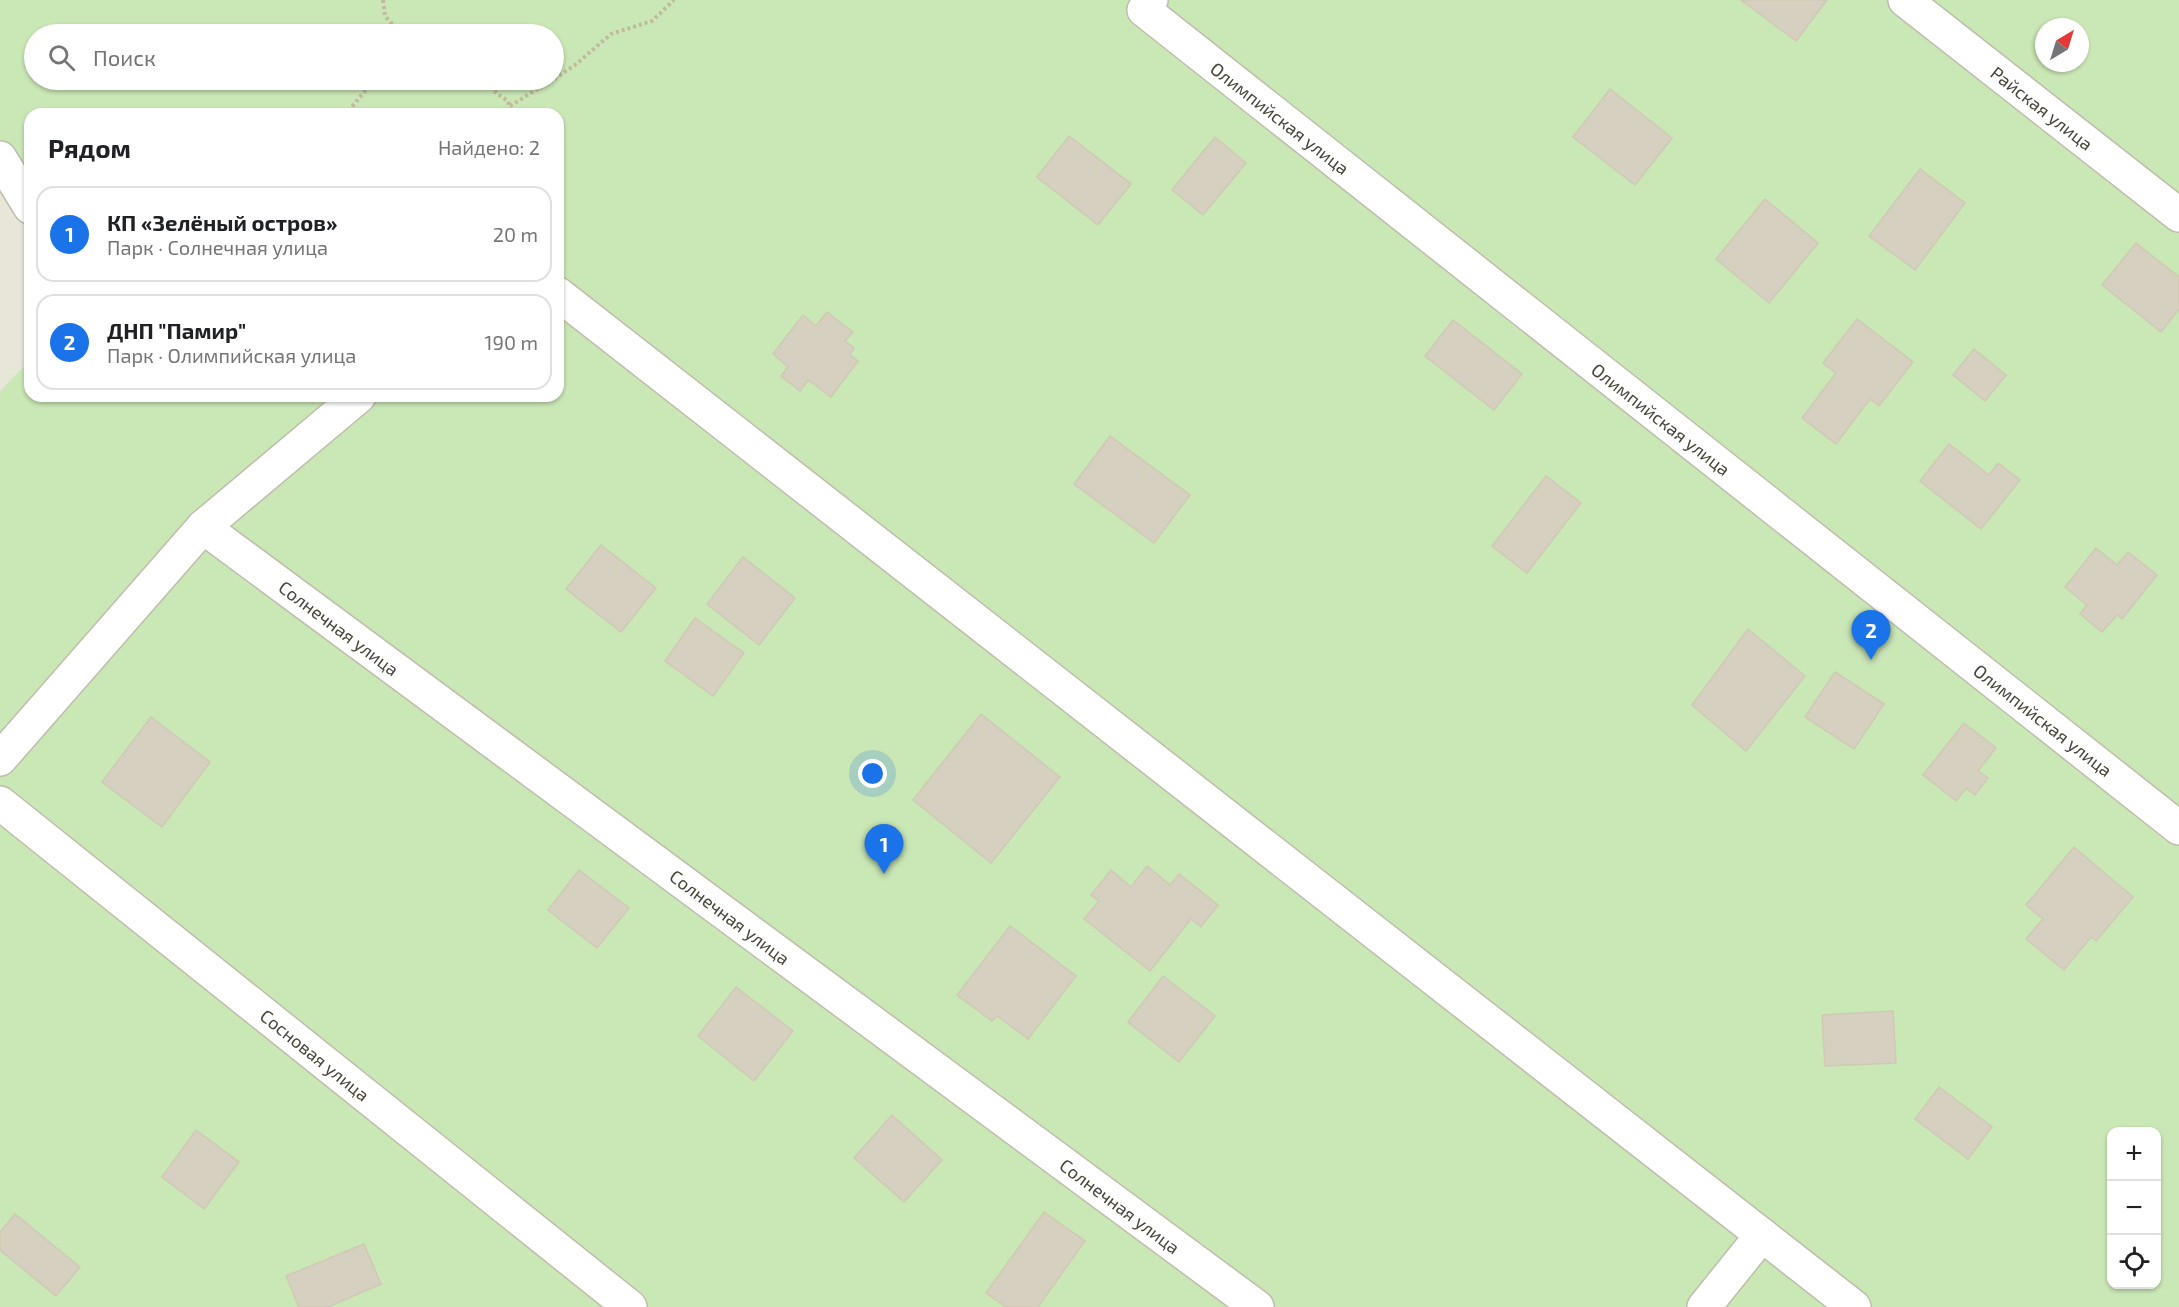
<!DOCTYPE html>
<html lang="ru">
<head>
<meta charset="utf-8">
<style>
	:root { --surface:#fff; --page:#f6f6f6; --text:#202124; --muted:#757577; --line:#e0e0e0; --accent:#1a73e8 }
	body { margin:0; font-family:"Exo 2",sans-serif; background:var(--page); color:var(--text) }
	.controls { position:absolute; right:18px; bottom:18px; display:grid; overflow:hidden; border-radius:12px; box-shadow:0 2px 4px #0004 }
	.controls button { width:54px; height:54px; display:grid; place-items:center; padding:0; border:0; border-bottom:2px solid var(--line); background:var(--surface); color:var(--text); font:30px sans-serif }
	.compass { position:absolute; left:2035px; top:18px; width:54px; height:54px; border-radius:50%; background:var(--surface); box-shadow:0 2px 4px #0004; rotate:38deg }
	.you { position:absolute; left:873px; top:774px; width:21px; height:21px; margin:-15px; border:4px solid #fff; border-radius:50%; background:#1a73e8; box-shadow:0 0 0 9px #1a73e833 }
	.badge { display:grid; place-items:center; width:39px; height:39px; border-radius:50%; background:var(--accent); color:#fff; font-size:20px; font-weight:700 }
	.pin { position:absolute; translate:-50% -50px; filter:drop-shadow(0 2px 3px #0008) }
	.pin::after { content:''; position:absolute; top:32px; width:21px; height:18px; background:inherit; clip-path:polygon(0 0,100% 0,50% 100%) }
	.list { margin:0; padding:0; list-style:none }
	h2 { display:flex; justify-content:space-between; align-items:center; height:78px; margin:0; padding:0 24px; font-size:26px }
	h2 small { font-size:20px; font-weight:400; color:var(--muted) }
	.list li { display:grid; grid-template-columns:39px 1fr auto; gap:18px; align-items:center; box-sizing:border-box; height:96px; margin:0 12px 12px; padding:0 12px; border:2px solid var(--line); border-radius:18px }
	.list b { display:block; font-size:22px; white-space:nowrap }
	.list p { margin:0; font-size:20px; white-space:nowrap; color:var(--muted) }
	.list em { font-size:20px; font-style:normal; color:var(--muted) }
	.icon { flex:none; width:33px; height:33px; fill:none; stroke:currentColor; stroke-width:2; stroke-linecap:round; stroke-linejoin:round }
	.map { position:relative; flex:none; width:2179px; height:1307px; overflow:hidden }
	.search { position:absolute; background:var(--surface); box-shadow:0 2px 4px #0004; left:24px; top:24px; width:540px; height:66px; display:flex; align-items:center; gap:15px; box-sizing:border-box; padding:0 21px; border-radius:33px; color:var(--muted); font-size:22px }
	.panel { position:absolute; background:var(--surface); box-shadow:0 2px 4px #0004; left:24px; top:108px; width:540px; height:294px; border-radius:18px }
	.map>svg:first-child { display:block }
	.residential { fill:#e8e6d9 }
	.green { fill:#cae7b6; fill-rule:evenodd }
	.building { fill:#d6d0c1; stroke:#d0c9b4; stroke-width:1.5 }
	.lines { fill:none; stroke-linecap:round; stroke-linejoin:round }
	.minor-casing { stroke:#c0bcae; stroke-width:36 }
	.path { stroke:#c1baa0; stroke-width:4; stroke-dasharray:3 3; stroke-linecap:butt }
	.minor { stroke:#fff; stroke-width:33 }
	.labels { text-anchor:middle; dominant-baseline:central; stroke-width:4.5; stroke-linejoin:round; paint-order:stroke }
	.street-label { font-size:18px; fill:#494539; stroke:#fff }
</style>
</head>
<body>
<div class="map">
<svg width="2179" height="1307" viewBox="0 0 2179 1307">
	<rect width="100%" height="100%" fill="#f5f3eb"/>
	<!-- residential -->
	<path class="residential" d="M0,147L30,203V360L0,391Z"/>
	<!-- green -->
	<path class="green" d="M0,0H2179V1307H0V391L30,360V396H558V114H30V203L0,147ZM2044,27H2080V63H2044ZM34,34H554V80H34ZM2112,1132H2156V1284H2112Z"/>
	<!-- building -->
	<g class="building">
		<path d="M1741,0H1827L1796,41Z"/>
		<path d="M1610,89L1672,138L1635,185L1573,137Z"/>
		<path d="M1069,136L1131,184L1098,225L1037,177Z"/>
		<path d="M1215,137L1246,163L1203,215L1172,190Z"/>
		<path d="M1920,169L1965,203L1915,270L1869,236Z"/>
		<path d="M1765,199L1818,243L1769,303L1716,259Z"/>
		<path d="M2136,243L2179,277V309L2161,332L2102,285Z"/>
		<path d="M827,312L853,332L845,341L854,348L850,355L858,361L831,397L808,380L800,391L781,376L788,367L773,354L803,315L816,326Z"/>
		<path d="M1857,319L1913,362L1879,406L1870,399L1836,444L1802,418L1836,373L1823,363Z"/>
		<path d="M1453,320L1522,374L1494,410L1425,356Z"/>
		<path d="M1974,349L2006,375L1985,401L1953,375Z"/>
		<path d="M1110,436L1190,495L1154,543L1074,484Z"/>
		<path d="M1949,444L1989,475L1998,463L2020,480L1981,529L1920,481Z"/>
		<path d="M1546,476L1581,503L1527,573L1492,546Z"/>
		<path d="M601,545L656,588L621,632L566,589Z"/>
		<path d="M2096,548L2117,565L2128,552L2157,575L2122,619L2117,615L2102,632L2080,614L2087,605L2065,587Z"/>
		<path d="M743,557L795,598L759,645L707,604Z"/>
		<path d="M695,618L744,653L713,696L665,661Z"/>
		<path d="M1748,629L1805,676L1746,751L1692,705Z"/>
		<path d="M1835,672L1884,704L1854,749L1805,717Z"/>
		<path d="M981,714L1060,777L991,863L913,800Z"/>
		<path d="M151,717L210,762L162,827L102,782Z"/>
		<path d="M1964,723L1996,748L1978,771L1988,778L1975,795L1966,788L1956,801L1923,775Z"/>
		<path d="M2074,847L2133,897L2096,941L2091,937L2064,970L2026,939L2043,919L2026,905Z"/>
		<path d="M1147,866L1170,885L1179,874L1218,905L1201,927L1191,919L1150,971L1084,919L1099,901L1091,895L1111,870L1131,887Z"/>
		<path d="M579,870L629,908L597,948L548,910Z"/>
		<path d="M1010,926L1076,976L1028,1039L997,1016L992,1021L957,995Z"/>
		<path d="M1163,976L1215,1016L1179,1062L1128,1022Z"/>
		<path d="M736,987L793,1031L754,1081L698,1036Z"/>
		<path d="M1893,1011L1896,1063L1825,1066L1822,1015Z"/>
		<path d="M1939,1087L1992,1127L1968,1159L1915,1119Z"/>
		<path d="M892,1115L942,1160L904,1202L854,1158Z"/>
		<path d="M196,1130L239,1162L204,1209L162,1177Z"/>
		<path d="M1044,1212L1085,1241L1038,1307H1006L986,1293Z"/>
		<path d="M15,1214L80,1267L56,1296L0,1250V1232Z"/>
		<path d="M364,1244L381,1284L328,1307H299L286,1276Z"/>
	</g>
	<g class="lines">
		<!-- minor casing -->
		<g class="minor-casing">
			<g id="minor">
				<path d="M1151,0L1144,10L2179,828"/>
				<path d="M1905,0L2179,215"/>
				<path d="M0,158L30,207"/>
				<path d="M558,294L1854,1307"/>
				<path d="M203,527L1257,1307"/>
				<path d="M0,759L203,527L359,396"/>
				<path d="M0,803L630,1307"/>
				<path d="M1704,1307L1762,1235"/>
			</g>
		</g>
		<!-- path -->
		<g class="path">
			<path d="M383,0L385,16L400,33L431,26L459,34"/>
			<path d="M421,34L428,29"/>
			<path d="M554,79L575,65L611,34L652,21L674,0"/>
			<path d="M489,80L496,93L508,101L511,114"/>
			<path d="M510,106L552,80"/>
			<path d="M343,114L350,109L374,80"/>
		</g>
		<!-- minor -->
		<use href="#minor" class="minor"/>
	</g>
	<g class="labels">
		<!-- street labels -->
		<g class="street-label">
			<text transform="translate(2042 108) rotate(38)">Райская улица</text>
			<text transform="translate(1280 118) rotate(38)">Олимпийская улица</text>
			<text transform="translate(1661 419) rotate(38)">Олимпийская улица</text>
			<text transform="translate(339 628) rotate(37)">Солнечная улица</text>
			<text transform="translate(2043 720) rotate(38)">Олимпийская улица</text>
			<text transform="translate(730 917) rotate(37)">Солнечная улица</text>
			<text transform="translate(315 1055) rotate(39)">Сосновая улица</text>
			<text transform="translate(1120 1206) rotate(37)">Солнечная улица</text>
		</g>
	</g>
</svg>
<div class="controls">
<button>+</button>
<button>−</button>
<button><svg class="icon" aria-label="locate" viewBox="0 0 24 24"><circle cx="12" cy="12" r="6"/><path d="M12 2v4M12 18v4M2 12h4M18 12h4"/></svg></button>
</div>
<svg class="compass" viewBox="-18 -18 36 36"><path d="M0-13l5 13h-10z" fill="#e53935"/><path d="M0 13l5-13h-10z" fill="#757577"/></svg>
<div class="you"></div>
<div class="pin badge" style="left:884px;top:874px">1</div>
<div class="pin badge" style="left:1871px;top:660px">2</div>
<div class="search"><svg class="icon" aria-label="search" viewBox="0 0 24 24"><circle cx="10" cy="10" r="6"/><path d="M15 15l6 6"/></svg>Поиск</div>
<section class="panel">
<h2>Рядом<small>Найдено: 2</small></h2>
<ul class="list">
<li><span class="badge">1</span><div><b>КП «Зелёный остров»</b><p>Парк · Солнечная улица</p></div><em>20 m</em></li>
<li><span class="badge">2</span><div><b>ДНП &quot;Памир&quot;</b><p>Парк · Олимпийская улица</p></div><em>190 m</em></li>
</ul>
</section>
</div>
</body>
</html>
